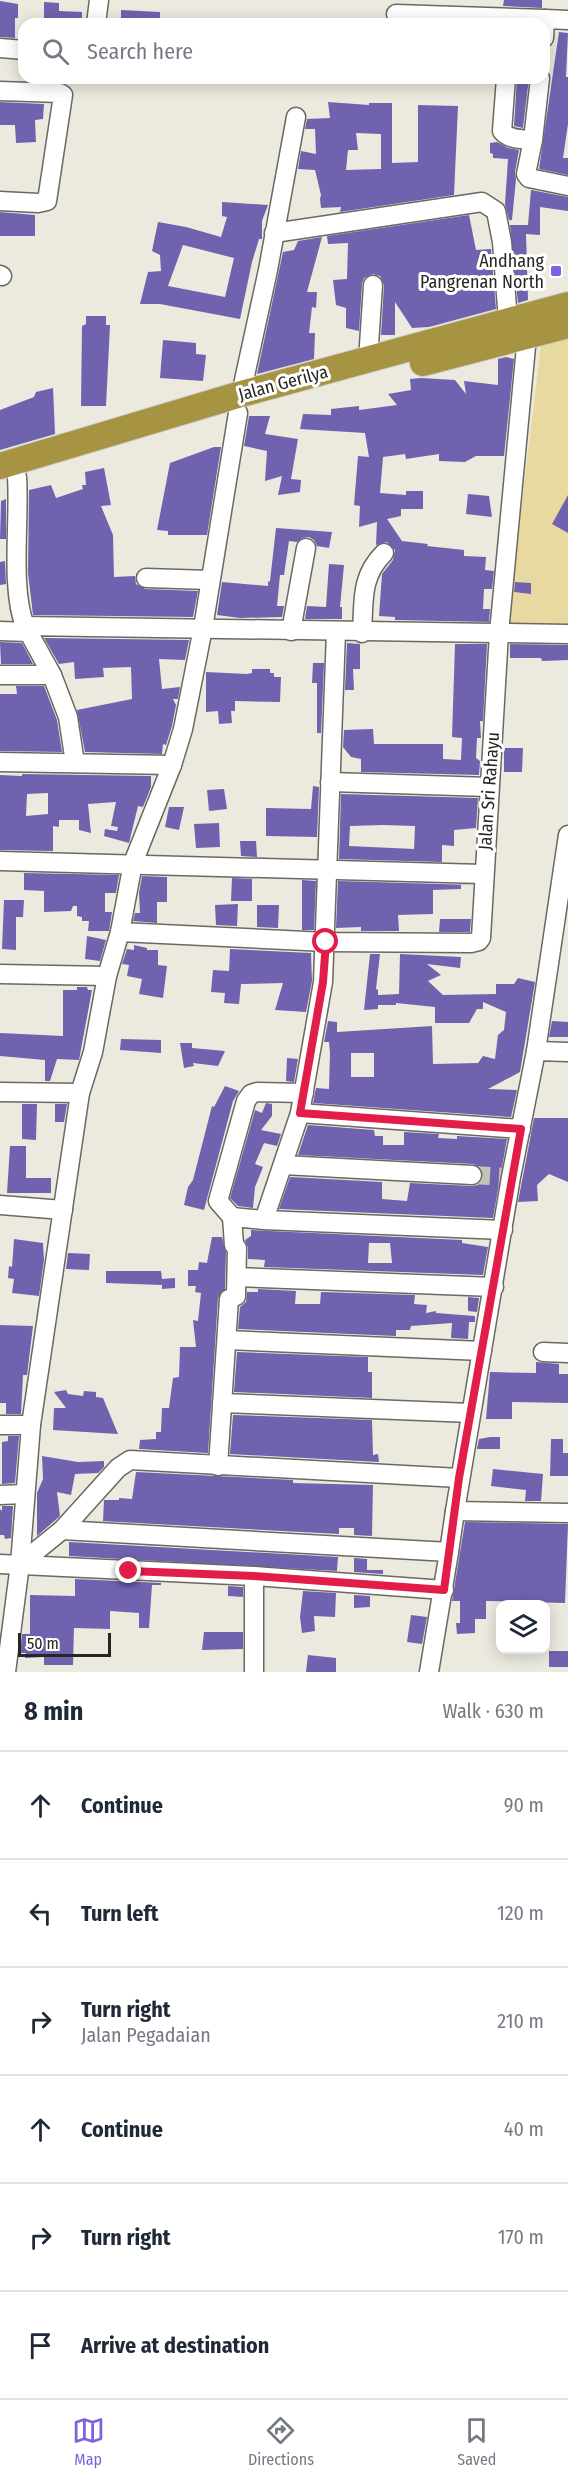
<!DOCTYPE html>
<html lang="en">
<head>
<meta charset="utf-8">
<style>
	:root { --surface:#fff; --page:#f6f6f7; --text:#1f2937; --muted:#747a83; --line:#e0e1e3; --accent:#7e62dd }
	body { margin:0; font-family:"Fira Sans Condensed",sans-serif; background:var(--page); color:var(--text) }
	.controls { position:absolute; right:18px; bottom:18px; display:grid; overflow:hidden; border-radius:12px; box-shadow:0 3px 15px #0003 }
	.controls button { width:54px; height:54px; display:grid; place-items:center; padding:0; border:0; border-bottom:2px solid var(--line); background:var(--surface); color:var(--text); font:30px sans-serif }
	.scale { position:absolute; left:18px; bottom:15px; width:93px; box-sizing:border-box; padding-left:6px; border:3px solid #262622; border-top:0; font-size:16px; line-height:21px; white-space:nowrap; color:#262622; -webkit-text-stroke:4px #fff; paint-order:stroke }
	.stop { position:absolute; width:18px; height:18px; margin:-14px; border:4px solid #e11d48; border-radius:50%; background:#fff }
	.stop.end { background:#e11d48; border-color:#fff; box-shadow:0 2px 6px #0008 }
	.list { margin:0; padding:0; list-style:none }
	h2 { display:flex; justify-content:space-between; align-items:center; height:78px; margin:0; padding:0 24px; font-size:26px }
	h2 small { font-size:20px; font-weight:400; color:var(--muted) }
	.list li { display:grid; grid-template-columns:39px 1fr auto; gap:18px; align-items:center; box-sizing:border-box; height:108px; padding:0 24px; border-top:2px solid var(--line) }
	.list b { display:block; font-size:22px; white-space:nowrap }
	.list p { margin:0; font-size:20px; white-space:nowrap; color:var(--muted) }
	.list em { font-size:20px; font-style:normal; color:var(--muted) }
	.icon { flex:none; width:33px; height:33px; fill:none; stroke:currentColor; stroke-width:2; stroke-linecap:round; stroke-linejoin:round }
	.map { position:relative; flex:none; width:568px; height:1672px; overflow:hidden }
	.search { position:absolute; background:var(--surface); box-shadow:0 3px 15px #0003; left:18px; right:18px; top:18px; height:66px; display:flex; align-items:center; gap:15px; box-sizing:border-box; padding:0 21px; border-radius:18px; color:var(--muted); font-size:22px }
	.sheet { height:726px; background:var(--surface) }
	nav { display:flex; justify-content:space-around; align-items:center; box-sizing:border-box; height:84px; border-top:2px solid var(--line); background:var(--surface); font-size:16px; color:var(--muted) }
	nav a { display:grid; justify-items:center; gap:3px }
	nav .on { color:var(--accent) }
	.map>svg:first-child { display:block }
	.green { fill:#e7d99f }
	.building { fill:#7062af; fill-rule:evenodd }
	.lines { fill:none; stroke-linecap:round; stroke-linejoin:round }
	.minor-tunnel { stroke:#c4c3b9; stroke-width:18; stroke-dasharray:18 9; stroke-linecap:butt }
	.minor-casing { stroke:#6a685f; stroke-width:21 }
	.highway-casing { stroke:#cbcbca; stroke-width:28 }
	.minor { stroke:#fff; stroke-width:18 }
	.highway { stroke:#a79442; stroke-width:26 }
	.route { stroke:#e11d48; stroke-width:8 }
	.poi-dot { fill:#7e62dd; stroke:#fff; stroke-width:2 }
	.labels { text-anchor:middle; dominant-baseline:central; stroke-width:6; stroke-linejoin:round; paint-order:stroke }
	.poi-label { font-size:18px; fill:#262622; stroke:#fff; text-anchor:end }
	.street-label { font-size:18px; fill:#262622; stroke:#fff }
</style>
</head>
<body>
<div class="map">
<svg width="568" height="1672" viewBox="0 0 568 1672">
	<rect width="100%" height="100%" fill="#eceadf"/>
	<!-- green -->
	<path class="green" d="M568,338V625L507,623L541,345Z"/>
	<!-- building -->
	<g class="building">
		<path d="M504,0H542V8L503,6Z"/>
		<path d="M0,1L18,4V18H15V38L0,37Z"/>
		<path d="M44,2L59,3V11L82,12V24H44Z"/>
		<path d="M121,10L160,12V24H121Z"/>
		<path d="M559,32L568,33L566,77H568V124L563,158H568V175L539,169Z"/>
		<path d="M517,78H529L523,128L514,126Z"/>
		<path d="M0,102L44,104L43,119L35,120L36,142L16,143L15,125H0Z"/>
		<path d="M328,102L369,105V103H392V163L418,162V105L458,106L454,195L340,212L341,207L321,208L320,199L321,195L315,170L298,169L301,151L316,154L315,129H305L307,119L330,118ZM356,133L381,134V169L346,170L348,150H358Z"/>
		<path d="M497,142L508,148L519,150L515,172L516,179L512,220H509L505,204L508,159L493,158V154L490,153V143Z"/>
		<path d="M531,190L568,197V211L540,207V235L526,234L528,300L518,303L510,225H528Z"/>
		<path d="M222,202L268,205L262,221V239H259L252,262L240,319L160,304H140L148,272L161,271L160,255L152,251L158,222L186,227L221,237L227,217L222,216ZM183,245L234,258L225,297L168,286Z"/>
		<path d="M0,212L35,215V236H0Z"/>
		<path d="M469,215L476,250L491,249L496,309L429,327L412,328L395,302V335H381L384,285L380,276L373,274L364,278L362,284L359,331L346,328V308L336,305L333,280L347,279L348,243L328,244L327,236Z"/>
		<path d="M322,237L307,292H317L316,308L312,307L309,333H315L314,359L257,374L283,252L294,250L298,241Z"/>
		<path d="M86,316H106V325H110L106,406H81L82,326L86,324Z"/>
		<path d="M163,340L196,343V354L206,355L203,381L160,378Z"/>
		<path d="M506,357L514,359L504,456H476L465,462L439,461V454L406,459L405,454L383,457L380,493L406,495V491H423V509H401V516L387,519L402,541L428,544L427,546L464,550V556L486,557L485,570L494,571L492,589H484L483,609H490L489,622L395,620V617L379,616L382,574L393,560L395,550L387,542L376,545L377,522L359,527L360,506L354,505L358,456L369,457L365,433L300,429L303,414L331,415V409L359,406V410L397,405L388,394L411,390L410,379L421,378L455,380L466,394L464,381L498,385V359Z"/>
		<path d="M53,388L55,434L0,450V410L34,397L36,392Z"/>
		<path d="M249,416H270L265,434L298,439L291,479L301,480L300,492L278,495L282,476L265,481L267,451L244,446Z"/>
		<path d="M214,447H221L207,535H168V531L157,530L170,463Z"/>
		<path d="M104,468L111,505L101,506L113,535L114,577L135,576L136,584L145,589L198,591L193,617L33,615L28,573L29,490L51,485L56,498L83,489L82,485H86L85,472Z"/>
		<path d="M468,494L489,496L492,517L466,514Z"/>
		<path d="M568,495V533L552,524Z"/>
		<path d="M6,499V539H0L1,501Z"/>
		<path d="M276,528L332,532L329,548L317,546L314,540L309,537L302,538L297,542L289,541L284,575H280L277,606H284L282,617L240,618L217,615L222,582L268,586V582L270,581Z"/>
		<path d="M5,561L6,584L0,585V562Z"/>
		<path d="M329,564L344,565L340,607H342V619H305L307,606L326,607Z"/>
		<path d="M515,582L531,583V594L514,592Z"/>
		<path d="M44,638L189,640L185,660L159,659L162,689L180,687L178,699H173L176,705L172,726L166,745L163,744L162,754L85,752L77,710L132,699L131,667L103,668L104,677L75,679L74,662L59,664Z"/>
		<path d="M0,642L22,643L33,664H1Z"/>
		<path d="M347,643L360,644V669H353L354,690H345Z"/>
		<path d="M455,644H487L483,721H480L481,738H477L476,758L480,761L479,775L361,772V759L351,757L343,747L344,730L373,729L374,744H443V759L461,760L462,738L452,737Z"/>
		<path d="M510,644L568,645V660L542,661L541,658H510Z"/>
		<path d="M313,663H324L321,733H317V683H312Z"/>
		<path d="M252,669H270V673H274V677H281L280,702L235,701V711H231L232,723L219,724L218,711L206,712V672L247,674L252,673Z"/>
		<path d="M16,686H44L57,720L62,752L0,751V694H17Z"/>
		<path d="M504,748H523L522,772H504Z"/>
		<path d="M22,774L151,776V787L143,807L138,806L129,843L104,836L105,829L117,831L118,827L111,826L116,802L88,804L91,833L79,830V820H59V827L53,826V851L0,850V775L22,776ZM48,793V814L26,816L27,794Z"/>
		<path d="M313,786L319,787L317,837L266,836V808L311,809Z"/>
		<path d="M224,789L227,809L209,811L207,790Z"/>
		<path d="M341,794L478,798L476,828L454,830V846L442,845V862L339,859ZM383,825L415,826L414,849L349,846L350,826Z"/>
		<path d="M169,807H184L179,830L165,827Z"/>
		<path d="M219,823L220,847L196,848L194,824Z"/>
		<path d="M240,841H256L257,857L241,856Z"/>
		<path d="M24,873L119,875L116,893H105V912H112L109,931H88L89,921H82V917L77,916V906H73L71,911L44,912V891L24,890Z"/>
		<path d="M142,876L167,877V902H157V923L133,921L135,913H140L139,893Z"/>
		<path d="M232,878L252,879V901H231Z"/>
		<path d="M302,880L316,881L314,930H302Z"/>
		<path d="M338,881L473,885H461V889L433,890V914L398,915L399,931H361V927L336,928Z"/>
		<path d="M4,900H24L23,917H16V950L2,949Z"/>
		<path d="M238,904L237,926L216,925L215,905Z"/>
		<path d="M257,905H279L278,928L257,927Z"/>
		<path d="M440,919H471L470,932H439Z"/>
		<path d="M87,936L106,940L100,961L85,959Z"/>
		<path d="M134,945L147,948V950H158V965L167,966L163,998L139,994L142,979L127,976L129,965L122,964L127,949L134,950Z"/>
		<path d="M230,949L311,953L312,981L306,1012L275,1010L283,983L241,984L239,1004L224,1003L225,993L211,992L213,970L229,971Z"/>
		<path d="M370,954H380L376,989L378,990V995L399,994L400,954L461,957L460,968L427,964L441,975L428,981L443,995L496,994V984H514L518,978L535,982L520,1072L488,1089L517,1090L511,1117L313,1103L316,1088L329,1089L330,1053L329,1042H324L328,1021L337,1022V1032L432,1026L433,1064L478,1063L483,1056L495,1059L498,1035L504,1030L506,1012L483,1002V1009H477L469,1023H435V1007L396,1003V1005H378V1009L364,1010ZM351,1053H374V1077H351Z"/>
		<path d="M77,987H87L88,990H92L79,1060L57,1059L50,1081H45V1060L0,1056V1033L63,1036V990H77Z"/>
		<path d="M552,1021L568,1022V1037H549Z"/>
		<path d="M121,1039L161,1040V1053L120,1050Z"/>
		<path d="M180,1043H192V1048L225,1051L218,1066L193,1063L194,1066L184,1068Z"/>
		<path d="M287,1058L298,1059L294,1082L286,1081Z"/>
		<path d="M225,1086L239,1091L233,1101L204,1210L184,1205L188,1187L193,1180L212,1106L214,1107Z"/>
		<path d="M266,1103L272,1104V1116L261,1130L281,1134L277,1146L264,1143L255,1164L263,1167L255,1187L253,1208L238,1206L230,1198L255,1110L262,1113Z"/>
		<path d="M22,1104H37L36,1140L22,1139Z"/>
		<path d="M55,1104H67L64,1122H55Z"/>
		<path d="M534,1118H568V1182L549,1174L537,1185L538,1201L518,1202Z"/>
		<path d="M308,1125L374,1130L375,1136H383V1145H404V1132L439,1134L438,1138L457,1139V1136L507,1139L493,1218L279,1209L290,1177L382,1182V1199L407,1201L410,1183L472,1186L478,1185L483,1176L482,1169L473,1164L298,1155Z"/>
		<path d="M10,1146H26V1178H51V1193H7Z"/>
		<path d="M251,1230L462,1240V1243L488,1247L483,1275L264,1267L265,1260L248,1259V1248L245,1240L251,1236ZM369,1243H390L392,1263H368Z"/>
		<path d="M212,1237H222L226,1252L225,1289L218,1298L208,1453L139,1449L140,1440L156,1439V1432H161L162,1408H169L173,1378L179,1377L180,1347H196L193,1320L198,1321L201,1293L195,1292L196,1286H188V1270H198L199,1262L207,1263Z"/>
		<path d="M14,1239L43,1243L44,1260L39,1296L12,1293L14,1279L8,1278L9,1266L12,1267Z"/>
		<path d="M68,1253L90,1254L89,1270L66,1269Z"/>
		<path d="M106,1271H161L162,1279L175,1278V1288L162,1289V1285L106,1283Z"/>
		<path d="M258,1289L296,1291L295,1304H320L321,1292L415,1295L414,1304L427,1305L426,1313L436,1311V1313L475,1316V1322H469L468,1339L451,1338L452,1323L411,1326L410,1330H396V1336L238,1329L240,1307L246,1302L247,1292H258Z"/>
		<path d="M468,1297L479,1298L477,1312L468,1311Z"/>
		<path d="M0,1325L33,1326L27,1375H23L21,1414H6V1403H0Z"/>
		<path d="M237,1352L368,1357V1372H372V1398L234,1392Z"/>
		<path d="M536,1362L559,1364V1374H568V1403L512,1402V1419H486L490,1372L536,1373Z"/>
		<path d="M66,1390L68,1394L83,1396L84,1391L96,1392V1397L103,1398L118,1434L53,1430L54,1408H66L54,1392Z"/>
		<path d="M233,1415L372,1420L373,1455L378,1454L379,1462L230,1454Z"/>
		<path d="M8,1436H19L15,1483L2,1484V1442L8,1441Z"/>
		<path d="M490,1437H500V1449H477L479,1439Z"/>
		<path d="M551,1439H563V1453H568V1476H550Z"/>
		<path d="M42,1456L78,1462L104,1461V1467L98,1473L75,1474L71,1495L57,1492L60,1516L37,1536V1493L43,1479Z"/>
		<path d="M493,1469L543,1474L541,1501H525L526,1490L491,1486Z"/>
		<path d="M136,1472L293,1480V1483L373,1485L372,1536L354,1535V1528H339V1534L100,1521H103L104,1500H119V1498L132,1499Z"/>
		<path d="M2,1506H13L11,1538L5,1539L4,1535H0V1509L2,1511Z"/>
		<path d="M465,1522L568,1524L565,1603L486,1601V1619H475V1633L457,1634L456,1623H460V1601H452Z"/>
		<path d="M69,1542L338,1557L337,1571L69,1556Z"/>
		<path d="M354,1558L367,1559V1570H383V1574L354,1572Z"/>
		<path d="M75,1579L161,1583V1585H152L149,1628H139V1613L110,1611V1629L74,1628L73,1665H44V1657L25,1658L26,1653H20L22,1634H30V1595L75,1596Z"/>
		<path d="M228,1586L243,1587V1597L228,1596Z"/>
		<path d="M303,1591L336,1593L335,1617L314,1616L315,1631L302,1633L300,1617Z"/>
		<path d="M354,1595L370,1596V1607L354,1608Z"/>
		<path d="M411,1615L427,1617L422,1644L407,1642Z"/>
		<path d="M204,1632H243V1649L202,1650Z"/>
		<rect x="549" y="1651" width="19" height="16"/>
		<path d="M308,1655L336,1658V1672H306Z"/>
	</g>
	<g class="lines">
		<!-- minor-tunnel -->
		<path class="minor-tunnel" d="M472,1175L508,1177"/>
		<!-- minor casing -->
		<g class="minor-casing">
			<g id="minor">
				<path d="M396,14L545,19"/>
				<path d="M96,24L99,0"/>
				<path d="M544,38L545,19L568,20"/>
				<path d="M0,48L24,50"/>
				<path d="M506,78L502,131C509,140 522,139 533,140"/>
				<path d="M540,78L533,140L526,174L529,178L568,186"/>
				<path d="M0,91L60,93L63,95L47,201L38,203L0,201"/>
				<path d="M274,233L482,202L496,211L502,242L508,321"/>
				<path d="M0,275L2,276"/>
				<path d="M368,360L373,285"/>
				<path d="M241,394L268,270L296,117"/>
				<path d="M17,477C20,520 10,588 25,626"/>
				<path d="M146,578L210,580"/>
				<path d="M0,631L28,632"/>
				<path d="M291,631L306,548"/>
				<path d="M362,633C364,601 360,577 384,553"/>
				<path d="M0,675H52"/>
				<path d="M0,762L172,765"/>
				<path d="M75,763L68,717L52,675L25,626L568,634"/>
				<path d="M330,782L489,787"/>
				<path d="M0,861L483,874"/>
				<path d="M120,932L326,942L471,943L479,941L481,938L499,633L527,336"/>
				<path d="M0,974L107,976"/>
				<path d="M536,1051L568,835"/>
				<path d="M568,1052L536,1051L511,1177L455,1511L568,1513"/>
				<path d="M0,1092L80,1093"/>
				<path d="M300,1113L521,1129"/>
				<path d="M283,1165L472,1175"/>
				<path d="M0,1205L63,1210"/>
				<path d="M232,1217L218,1201L246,1101L251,1094L257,1092L304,1093"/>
				<path d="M264,1220L503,1230"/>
				<path d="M237,1277L494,1287"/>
				<path d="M227,1340L482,1351"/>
				<path d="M543,1352L568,1353"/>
				<path d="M222,1403L471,1413"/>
				<path d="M0,1425H31"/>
				<path d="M218,1466L229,1299L236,1296L237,1248L234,1245L232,1217L264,1220L300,1113L323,982L336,632"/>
				<path d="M0,1495L25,1494"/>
				<path d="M62,1530L449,1552L455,1511"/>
				<path d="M0,1564L254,1576L444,1590"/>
				<path d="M20,1564L62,1530L118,1468L130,1460L459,1478"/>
				<path d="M254,1576V1672"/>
				<path d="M6,1672L20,1564L31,1425L80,1093L93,1052L107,976L120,932L133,863L172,765L183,729L203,628L238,413"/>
				<path d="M429,1672L449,1552"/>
			</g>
		</g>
		<!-- highway casing -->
		<g class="highway-casing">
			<g id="highway">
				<path d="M423,363L568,325"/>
				<path d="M0,466L241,394L568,305"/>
			</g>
		</g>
		<!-- minor -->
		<use href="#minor" class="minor"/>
		<!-- highway -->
		<use href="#highway" class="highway"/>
	</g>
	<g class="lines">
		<!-- route -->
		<path class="route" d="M129,1571L254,1576L444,1590L459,1478L521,1129L300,1113L323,982L326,942"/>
	</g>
	<!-- markers -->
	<rect class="poi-dot" x="550" y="265" width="12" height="12" rx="3"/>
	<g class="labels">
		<!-- poi labels -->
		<g class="poi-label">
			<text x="544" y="261">Andhang<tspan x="544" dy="21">Pangrenan North</tspan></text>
		</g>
		<!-- street labels -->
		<g class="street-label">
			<text transform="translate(283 383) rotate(-15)">Jalan Gerilya</text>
			<text transform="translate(489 791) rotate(-86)">Jalan Sri Rahayu</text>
		</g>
	</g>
</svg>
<div class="controls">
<button><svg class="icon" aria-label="layers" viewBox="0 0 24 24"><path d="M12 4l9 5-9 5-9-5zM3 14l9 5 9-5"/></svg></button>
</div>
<div class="scale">50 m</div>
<div class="stop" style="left:326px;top:942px"></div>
<div class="stop end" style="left:129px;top:1571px"></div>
<div class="search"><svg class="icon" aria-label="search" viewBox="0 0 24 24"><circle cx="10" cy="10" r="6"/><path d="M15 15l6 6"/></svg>Search here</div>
</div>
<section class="sheet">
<h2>8 min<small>Walk · 630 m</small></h2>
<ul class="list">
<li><svg class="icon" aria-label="ahead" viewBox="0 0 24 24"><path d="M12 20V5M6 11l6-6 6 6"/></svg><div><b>Continue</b></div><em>90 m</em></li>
<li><svg class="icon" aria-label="left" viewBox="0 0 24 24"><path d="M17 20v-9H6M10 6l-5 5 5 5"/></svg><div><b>Turn left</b></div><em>120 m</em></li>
<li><svg class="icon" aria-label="right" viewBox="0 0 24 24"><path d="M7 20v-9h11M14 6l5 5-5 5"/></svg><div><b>Turn right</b><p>Jalan Pegadaian</p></div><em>210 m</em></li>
<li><svg class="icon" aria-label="ahead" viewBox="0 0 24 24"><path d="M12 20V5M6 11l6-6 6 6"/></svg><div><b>Continue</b></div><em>40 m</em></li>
<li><svg class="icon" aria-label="right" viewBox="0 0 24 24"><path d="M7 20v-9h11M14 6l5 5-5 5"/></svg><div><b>Turn right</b></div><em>170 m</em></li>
<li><svg class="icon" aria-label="arrive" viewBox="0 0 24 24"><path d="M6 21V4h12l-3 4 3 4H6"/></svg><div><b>Arrive at destination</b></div></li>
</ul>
</section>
<nav>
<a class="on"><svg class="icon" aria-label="map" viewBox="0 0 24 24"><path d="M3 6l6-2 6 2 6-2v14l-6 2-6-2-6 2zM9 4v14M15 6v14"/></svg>Map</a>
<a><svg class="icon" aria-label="directions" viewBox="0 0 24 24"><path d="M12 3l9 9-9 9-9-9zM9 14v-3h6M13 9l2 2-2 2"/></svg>Directions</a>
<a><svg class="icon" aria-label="saved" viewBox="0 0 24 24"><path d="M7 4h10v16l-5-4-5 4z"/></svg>Saved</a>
</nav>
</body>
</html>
